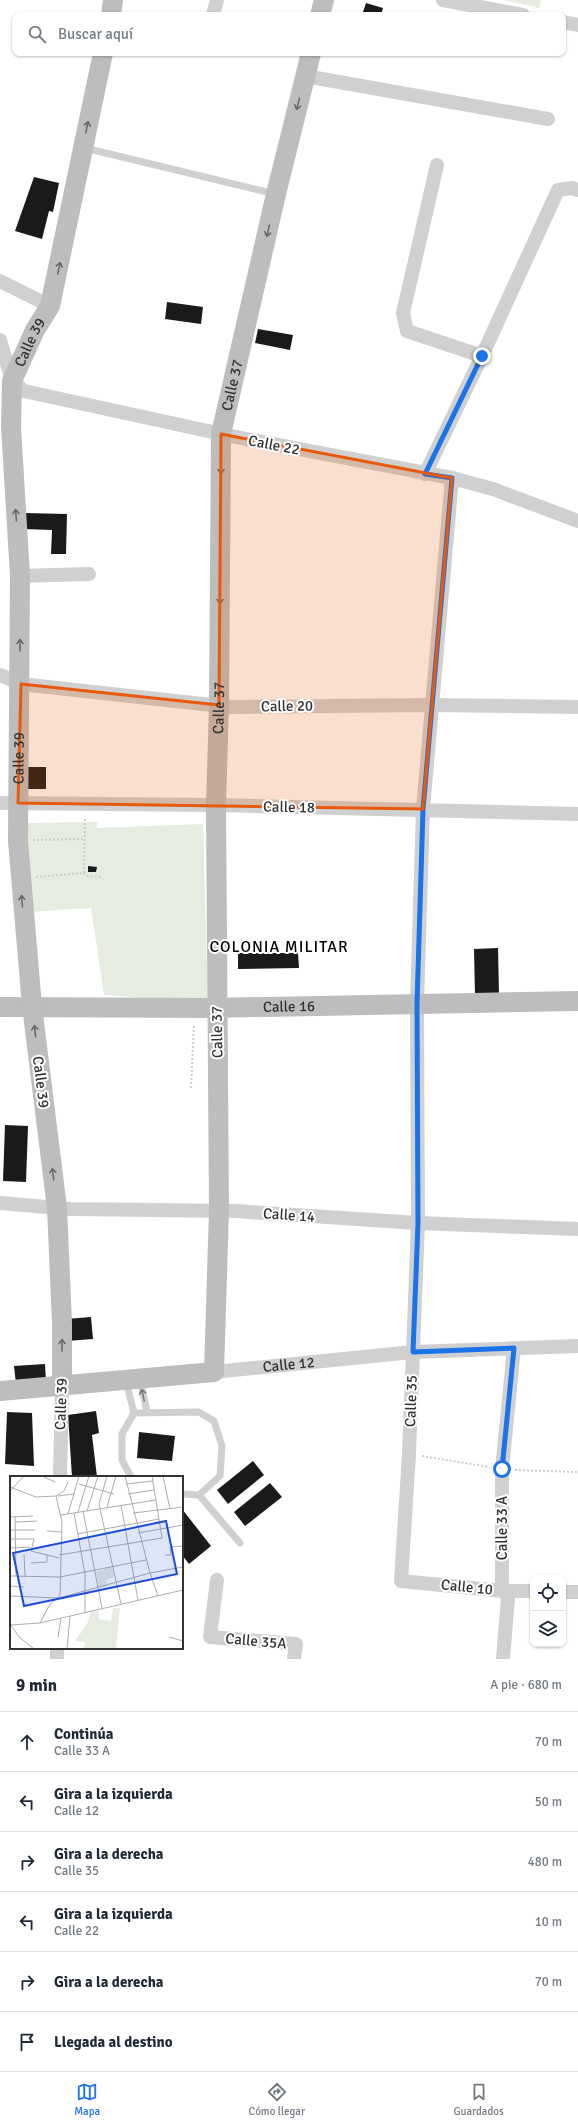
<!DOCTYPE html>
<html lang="es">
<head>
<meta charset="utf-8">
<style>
	:root { --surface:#fff; --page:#f6f6f7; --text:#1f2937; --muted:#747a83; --line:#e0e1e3; --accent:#1a73e8 }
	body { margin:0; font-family:Signika,sans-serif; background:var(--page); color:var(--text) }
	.controls { position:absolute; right:12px; bottom:12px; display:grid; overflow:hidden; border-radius:8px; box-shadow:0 1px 3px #0004 }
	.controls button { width:36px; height:36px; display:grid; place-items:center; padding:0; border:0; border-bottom:1px solid var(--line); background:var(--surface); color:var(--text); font:20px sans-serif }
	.stop { position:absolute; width:12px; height:12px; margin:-9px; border:3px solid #1a73e8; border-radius:50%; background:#fff }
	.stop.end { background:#1a73e8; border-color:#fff; box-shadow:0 1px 4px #0008 }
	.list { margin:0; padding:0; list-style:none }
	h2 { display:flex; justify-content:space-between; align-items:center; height:52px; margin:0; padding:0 16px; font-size:17px }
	h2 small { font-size:13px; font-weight:400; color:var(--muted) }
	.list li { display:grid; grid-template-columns:26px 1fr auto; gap:12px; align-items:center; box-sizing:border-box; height:60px; padding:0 16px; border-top:1px solid var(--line) }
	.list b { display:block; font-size:15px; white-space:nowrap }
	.list p { margin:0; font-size:13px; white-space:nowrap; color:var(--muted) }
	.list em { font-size:13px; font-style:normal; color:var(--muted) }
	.icon { flex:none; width:22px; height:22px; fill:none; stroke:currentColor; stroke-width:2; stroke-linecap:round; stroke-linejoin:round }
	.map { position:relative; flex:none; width:578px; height:1659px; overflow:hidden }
	.search { position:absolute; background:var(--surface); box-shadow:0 1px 3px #0004; left:12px; right:12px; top:12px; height:44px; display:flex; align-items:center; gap:10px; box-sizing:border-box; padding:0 14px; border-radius:8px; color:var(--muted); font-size:15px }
	.sheet { height:412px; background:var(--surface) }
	nav { display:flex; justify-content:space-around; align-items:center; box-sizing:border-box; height:56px; border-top:1px solid var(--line); background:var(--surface); font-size:11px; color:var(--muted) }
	nav a { display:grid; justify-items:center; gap:2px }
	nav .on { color:var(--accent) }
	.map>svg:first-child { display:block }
	.green { fill:#e6ecdf }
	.building { fill:#1a1a1a }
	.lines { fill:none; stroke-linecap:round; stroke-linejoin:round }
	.path { stroke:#cdcdcd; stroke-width:2; stroke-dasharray:2 2; stroke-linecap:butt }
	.lane { stroke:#d0d0d0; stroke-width:7 }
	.street { stroke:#d0d0d0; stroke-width:14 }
	.secondary { stroke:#bdbdbd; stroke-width:20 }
	.oneway { stroke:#6a6a6a }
	.oneway2 { stroke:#7a7a7a }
	.route { stroke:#1a73e8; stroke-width:5 }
	.marked { fill:#e8590c; fill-opacity:0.2; stroke:#e8590c; stroke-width:3; stroke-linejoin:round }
	.labels { text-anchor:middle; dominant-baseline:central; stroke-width:4; stroke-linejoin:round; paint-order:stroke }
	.street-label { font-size:15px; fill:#333; stroke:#fff }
	.neighbourhood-label { font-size:16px; letter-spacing:1px; fill:#000; stroke:#fff }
	.inset-road { fill:none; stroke:#adadad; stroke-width:1 }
	.view { fill:#1d4ed8; fill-opacity:0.15; stroke:#1d4ed8; stroke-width:2 }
	.inset-edge { fill:none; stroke:#333; stroke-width:2 }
</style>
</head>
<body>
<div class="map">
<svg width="578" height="1659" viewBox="0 0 578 1659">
	<rect width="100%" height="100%" fill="#fff"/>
	<!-- green -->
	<g class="green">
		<path d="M503,0H541L539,8Z"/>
		<path d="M97,822V828L203,824L208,1003L104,995L91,908L29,912L26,823Z"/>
	</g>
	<!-- building -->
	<g class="building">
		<path d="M366,3L383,8L381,15H362Z"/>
		<path d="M34,177L59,183L53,212L49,211L42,239L15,231Z"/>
		<path d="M167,302L203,307L201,324L165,319Z"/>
		<path d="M258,329L293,335L290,350L255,343Z"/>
		<path d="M24,513L67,514L66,554H51L52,530L23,529Z"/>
		<rect x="26" y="767" width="20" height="22"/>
		<path d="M88,866L97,867L96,872H88Z"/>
		<path d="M498,948L499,995H475L474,949Z"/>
		<path d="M238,953H298L299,968L238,969Z"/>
		<path d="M5,1125L28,1126L26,1182L3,1181Z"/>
		<path d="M91,1317L93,1339L67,1341L66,1319Z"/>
		<path d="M45,1364L46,1382L16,1384L14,1366Z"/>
		<path d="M96,1411L99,1433L92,1435L97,1477H72L68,1415Z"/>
		<path d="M7,1412L32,1413L34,1466L5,1464Z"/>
		<path d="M139,1432L175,1436L172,1461L137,1458Z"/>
		<path d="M253,1461L264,1475L228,1504L217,1490Z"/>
		<path d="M270,1483L282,1497L245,1526L234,1512Z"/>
		<path d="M182,1509L211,1546L189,1564L182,1555Z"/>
	</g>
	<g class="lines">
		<!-- path -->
		<g class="path">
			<path d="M33,840L85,839"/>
			<path d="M84,873L85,817"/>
			<path d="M36,877L84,873L87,876L101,877"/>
			<path d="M191,1088L194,1024"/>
			<path d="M422,1456L489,1467"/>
			<path d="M515,1470L578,1472"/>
		</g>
		<!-- lane -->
		<g class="lane">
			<path d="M85,148L275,194"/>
			<path d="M140,1379L147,1412"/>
			<path d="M126,1381L134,1413L122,1434V1460L131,1477"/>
			<path d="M134,1413L199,1412L214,1421L222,1446L220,1476L199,1495L182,1494"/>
			<path d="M199,1495L240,1543"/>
		</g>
		<!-- street -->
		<g class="street">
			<path d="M443,0L523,15"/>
			<path d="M213,15L217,0"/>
			<path d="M563,22L578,25"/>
			<path d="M305,76L548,119"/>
			<path d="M437,165L403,313L407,331L482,356"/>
			<path d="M0,281L50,306"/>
			<path d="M0,340L12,381L24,391L231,436L452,478L493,489L578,521"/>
			<path d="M425,474L482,356L558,190L572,188L578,190"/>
			<path d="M452,478L423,809L417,1004L418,1223L409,1454L401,1581L503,1591H533"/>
			<path d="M20,576L89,574"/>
			<path d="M0,675L21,684L230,707L431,705L578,707"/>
			<path d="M0,803L216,805L578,814"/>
			<path d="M0,1203L70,1209L235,1211L418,1223L578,1229"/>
			<path id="s1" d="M214,1372L413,1352L578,1346"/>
			<path d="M60,1477L62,1384"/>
			<path d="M217,1580L210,1637L296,1644L294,1659"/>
			<path d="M563,1592H578"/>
			<path d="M57,1659V1648"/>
			<path d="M503,1659L508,1598L502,1585V1469L514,1348"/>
		</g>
		<!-- secondary -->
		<g class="secondary">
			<path d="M111,15L113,0"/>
			<path d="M320,15L324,0"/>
			<path id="s2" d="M0,1007L209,1008L578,1001"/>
			<path id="s3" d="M62,1384V1323L57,1208L32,1006L18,841L20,576L11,427L12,381L35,330L50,306L103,53"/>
			<path id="s4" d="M0,1391L214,1372L219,1210L216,805L219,705L221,434L276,194L311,53"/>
		</g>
	</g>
	<!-- one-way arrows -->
	<defs><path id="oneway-shaft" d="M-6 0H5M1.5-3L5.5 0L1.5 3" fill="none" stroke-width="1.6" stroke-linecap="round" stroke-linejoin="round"/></defs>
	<g class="oneway">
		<use href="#oneway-shaft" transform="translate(298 104) rotate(104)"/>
		<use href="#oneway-shaft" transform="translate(87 127) rotate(-78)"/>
		<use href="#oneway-shaft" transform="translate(268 231) rotate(103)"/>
		<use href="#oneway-shaft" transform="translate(59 268) rotate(-78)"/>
		<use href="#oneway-shaft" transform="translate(221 468) rotate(90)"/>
		<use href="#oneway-shaft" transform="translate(16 515) rotate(-94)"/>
		<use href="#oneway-shaft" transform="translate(220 598) rotate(90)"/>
		<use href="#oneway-shaft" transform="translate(20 645) rotate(-90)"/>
		<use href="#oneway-shaft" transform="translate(22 901) rotate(-95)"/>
		<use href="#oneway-shaft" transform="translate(35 1031) rotate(-97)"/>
		<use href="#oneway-shaft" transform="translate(53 1174) rotate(-97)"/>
		<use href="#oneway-shaft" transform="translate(62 1345) rotate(-90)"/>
	</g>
	<use class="oneway2" href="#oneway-shaft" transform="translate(143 1395) rotate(-102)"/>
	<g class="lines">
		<!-- route -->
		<path class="route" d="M482,356L425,474L452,478L423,809L417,1004L418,1223L413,1352L514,1348L502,1469"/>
	</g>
	<!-- marked area -->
	<path class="marked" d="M221,434L452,478L423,809L18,803L21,684L219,705Z"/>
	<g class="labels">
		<!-- street labels -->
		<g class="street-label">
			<text stroke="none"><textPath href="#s3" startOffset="1048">Calle 39</textPath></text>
			<text stroke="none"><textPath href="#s4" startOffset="1203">Calle 37</textPath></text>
			<text transform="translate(274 445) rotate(11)">Calle 22</text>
			<text transform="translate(287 706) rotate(-1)">Calle 20</text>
			<text stroke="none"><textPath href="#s4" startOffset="879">Calle 37</textPath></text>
			<text stroke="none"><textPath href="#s3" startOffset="628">Calle 39</textPath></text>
			<text transform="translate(289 807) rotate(1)">Calle 18</text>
			<text stroke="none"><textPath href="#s2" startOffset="289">Calle 16</textPath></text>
			<text transform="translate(217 1032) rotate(-91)">Calle 37</text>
			<text transform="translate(41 1082) rotate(83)">Calle 39</text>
			<text transform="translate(289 1215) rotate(4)">Calle 14</text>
			<text stroke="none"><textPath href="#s1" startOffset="75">Calle 12</textPath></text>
			<text transform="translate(411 1401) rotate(-88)">Calle 35</text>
			<text transform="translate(61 1404) rotate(-88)">Calle 39</text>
			<text transform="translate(502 1528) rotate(-90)">Calle 33 A</text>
			<text transform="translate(467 1587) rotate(6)">Calle 10</text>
			<text transform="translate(256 1641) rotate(5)">Calle 35A</text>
		</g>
		<!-- neighbourhood labels -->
		<g class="neighbourhood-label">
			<text x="279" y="947">COLONIA MILITAR</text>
		</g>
	</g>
	<!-- overview -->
	<g transform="translate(10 1476)">
		<rect width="173" height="173" fill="#fff"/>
		<path d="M102,91L104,101L96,104L97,110L89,112L86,96ZM103,132H110L106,173H74L75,166L65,165L77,148L81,136L89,135V143L101,145Z" fill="#e6ecdf"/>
		<path class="inset-road" d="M32,0L45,6M97,0L89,28L111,128M115,0L140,97L173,91M153,0L160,33M69,8L104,18M116,8L143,5M0,11L26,21L46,20M0,15L14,0M118,18L144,14M48,20L64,18M111,29L128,124M97,31L106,0M73,35L92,132M77,35L88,0M68,36L79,0M64,37L75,98V137M123,37L173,31M58,38L69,0M51,39L146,24M5,40L6,100M0,41L23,40M5,46L27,45M0,54H25M37,55L52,56M128,57L173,49M67,58L149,43M0,63H24L21,75L49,82M0,72L20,71M14,78L15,101M49,79L152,62L142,0M155,79H161L160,71L173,70M21,87L37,86V79M0,100L50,101L136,84M0,110L14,111M0,120L49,122L140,97L148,120M30,147L40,128L50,120L52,46L46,20L54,15L58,6M0,149L30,147L173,114M1,149L9,161L24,173M48,161L51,143M159,161L173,165M57,173L60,140"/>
		<path class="view" d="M156,45L167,98L14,130L3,77Z"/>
		<rect width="173" height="173" class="inset-edge"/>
	</g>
</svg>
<div class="controls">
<button><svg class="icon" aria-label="locate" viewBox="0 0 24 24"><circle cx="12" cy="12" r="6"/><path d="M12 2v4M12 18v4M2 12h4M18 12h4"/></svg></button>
<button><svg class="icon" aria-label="layers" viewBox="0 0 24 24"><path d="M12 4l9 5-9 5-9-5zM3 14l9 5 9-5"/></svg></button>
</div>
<div class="stop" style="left:502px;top:1469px"></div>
<div class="stop end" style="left:482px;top:356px"></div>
<div class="search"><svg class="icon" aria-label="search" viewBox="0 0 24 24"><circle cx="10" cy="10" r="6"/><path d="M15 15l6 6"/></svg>Buscar aquí</div>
</div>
<section class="sheet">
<h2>9 min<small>A pie · 680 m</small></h2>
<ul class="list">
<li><svg class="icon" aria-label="ahead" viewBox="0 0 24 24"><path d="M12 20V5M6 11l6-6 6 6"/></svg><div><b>Continúa</b><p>Calle 33 A</p></div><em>70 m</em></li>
<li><svg class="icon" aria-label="left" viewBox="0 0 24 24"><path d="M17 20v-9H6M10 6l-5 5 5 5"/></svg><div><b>Gira a la izquierda</b><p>Calle 12</p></div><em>50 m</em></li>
<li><svg class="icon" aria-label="right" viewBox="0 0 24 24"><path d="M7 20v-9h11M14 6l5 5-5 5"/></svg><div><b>Gira a la derecha</b><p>Calle 35</p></div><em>480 m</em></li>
<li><svg class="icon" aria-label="left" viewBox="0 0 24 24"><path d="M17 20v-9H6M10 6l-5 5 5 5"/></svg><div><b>Gira a la izquierda</b><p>Calle 22</p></div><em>10 m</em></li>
<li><svg class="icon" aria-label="right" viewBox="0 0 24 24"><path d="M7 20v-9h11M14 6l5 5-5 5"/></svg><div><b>Gira a la derecha</b></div><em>70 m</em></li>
<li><svg class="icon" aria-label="arrive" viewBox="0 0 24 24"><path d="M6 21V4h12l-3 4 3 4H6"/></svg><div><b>Llegada al destino</b></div></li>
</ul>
</section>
<nav>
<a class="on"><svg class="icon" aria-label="map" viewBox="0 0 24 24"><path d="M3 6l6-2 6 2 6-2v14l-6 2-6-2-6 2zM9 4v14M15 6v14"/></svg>Mapa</a>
<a><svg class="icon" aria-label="directions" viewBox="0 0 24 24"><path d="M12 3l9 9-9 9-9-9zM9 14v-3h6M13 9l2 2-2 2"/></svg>Cómo llegar</a>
<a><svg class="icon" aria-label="saved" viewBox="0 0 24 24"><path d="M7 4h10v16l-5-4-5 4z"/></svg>Guardados</a>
</nav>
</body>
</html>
